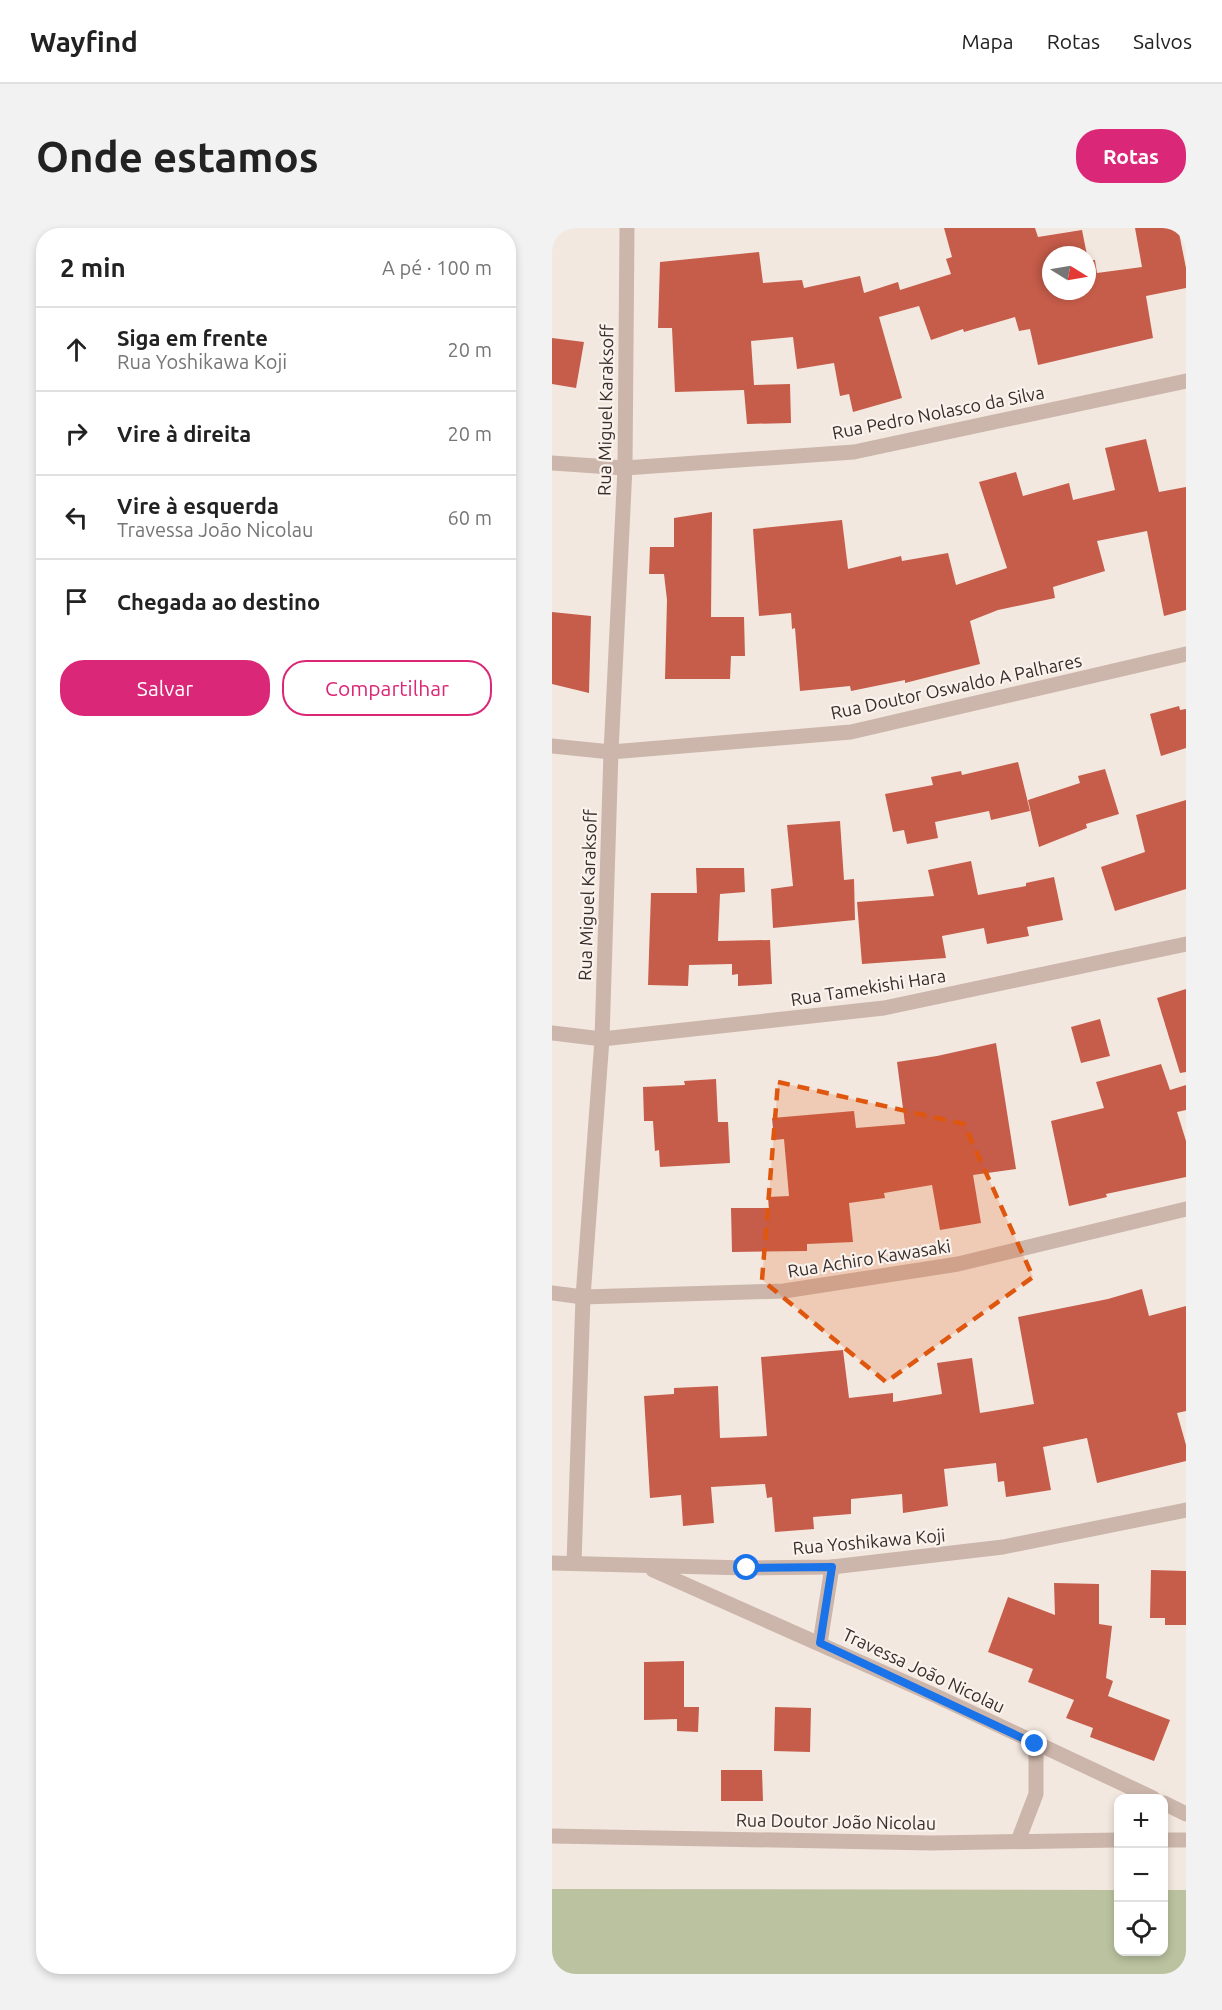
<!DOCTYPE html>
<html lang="pt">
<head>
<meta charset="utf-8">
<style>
	:root { --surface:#fff; --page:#f2f2f2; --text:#222; --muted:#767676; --line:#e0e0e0; --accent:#db2777 }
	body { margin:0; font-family:Ubuntu,sans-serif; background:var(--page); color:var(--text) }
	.controls { position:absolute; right:18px; bottom:18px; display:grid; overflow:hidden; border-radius:12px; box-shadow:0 3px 9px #0003 }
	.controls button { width:54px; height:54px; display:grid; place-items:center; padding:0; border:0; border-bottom:2px solid var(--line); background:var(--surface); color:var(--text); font:30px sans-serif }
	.compass { position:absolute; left:490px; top:18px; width:54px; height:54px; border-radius:50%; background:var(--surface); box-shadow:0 3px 9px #0003; rotate:101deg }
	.stop { position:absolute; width:18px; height:18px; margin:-14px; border:4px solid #1a73e8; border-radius:50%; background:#fff }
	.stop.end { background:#1a73e8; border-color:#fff; box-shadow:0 2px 6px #0008 }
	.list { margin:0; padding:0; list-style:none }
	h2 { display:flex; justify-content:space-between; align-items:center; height:78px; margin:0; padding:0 24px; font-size:26px }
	h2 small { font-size:20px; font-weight:400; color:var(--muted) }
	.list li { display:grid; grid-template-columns:39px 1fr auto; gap:18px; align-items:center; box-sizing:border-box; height:84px; padding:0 24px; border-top:2px solid var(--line) }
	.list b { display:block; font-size:22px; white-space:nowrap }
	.list p { margin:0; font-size:20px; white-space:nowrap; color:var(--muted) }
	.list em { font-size:20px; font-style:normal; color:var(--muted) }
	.actions { display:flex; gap:12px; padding:18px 24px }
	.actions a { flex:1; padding:14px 0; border:2px solid var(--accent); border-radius:24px; text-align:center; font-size:21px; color:var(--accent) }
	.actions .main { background:var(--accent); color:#fff }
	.icon { flex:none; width:33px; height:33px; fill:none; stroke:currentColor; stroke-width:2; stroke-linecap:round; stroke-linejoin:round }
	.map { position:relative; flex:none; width:634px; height:1746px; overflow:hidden; border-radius:24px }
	header { display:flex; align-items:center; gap:36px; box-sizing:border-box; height:84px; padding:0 30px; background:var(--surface); border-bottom:2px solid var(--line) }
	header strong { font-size:28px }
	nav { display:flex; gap:33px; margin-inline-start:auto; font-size:21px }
	.intro { display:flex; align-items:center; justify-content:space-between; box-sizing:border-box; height:144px; padding:0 36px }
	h1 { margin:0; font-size:42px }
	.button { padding:15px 27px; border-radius:24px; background:var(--accent); color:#fff; font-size:21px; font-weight:700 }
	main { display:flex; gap:36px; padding:0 36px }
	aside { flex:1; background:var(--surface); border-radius:24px; box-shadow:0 3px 9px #0003 }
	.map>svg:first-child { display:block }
	.green { fill:#bac29f }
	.building { fill:#c65c4a }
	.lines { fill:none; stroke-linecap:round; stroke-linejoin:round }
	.street { stroke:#ccb6ab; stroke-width:15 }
	.route { stroke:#1a73e8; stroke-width:8 }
	.marked { fill:#df570e; fill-opacity:0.2; stroke:#df570e; stroke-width:4.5; stroke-dasharray:12 8; stroke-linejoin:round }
	.labels { text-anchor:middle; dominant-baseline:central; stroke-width:4.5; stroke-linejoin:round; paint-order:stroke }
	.street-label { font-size:18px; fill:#392d2a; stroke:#faf2ec }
</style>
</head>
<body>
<header>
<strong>Wayfind</strong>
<nav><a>Mapa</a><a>Rotas</a><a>Salvos</a></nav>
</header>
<div class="intro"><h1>Onde estamos</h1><a class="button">Rotas</a></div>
<main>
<aside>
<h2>2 min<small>A pé · 100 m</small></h2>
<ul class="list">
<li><svg class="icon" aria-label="ahead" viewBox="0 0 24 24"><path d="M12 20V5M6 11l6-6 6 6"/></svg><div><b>Siga em frente</b><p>Rua Yoshikawa Koji</p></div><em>20 m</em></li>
<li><svg class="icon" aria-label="right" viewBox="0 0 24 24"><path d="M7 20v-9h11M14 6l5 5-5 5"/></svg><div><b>Vire à direita</b></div><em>20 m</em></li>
<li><svg class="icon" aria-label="left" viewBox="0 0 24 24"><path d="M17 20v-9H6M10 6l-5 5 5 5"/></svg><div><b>Vire à esquerda</b><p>Travessa João Nicolau</p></div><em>60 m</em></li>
<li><svg class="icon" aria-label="arrive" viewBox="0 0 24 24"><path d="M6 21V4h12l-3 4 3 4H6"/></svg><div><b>Chegada ao destino</b></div></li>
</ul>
<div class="actions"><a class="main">Salvar</a><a>Compartilhar</a></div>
</aside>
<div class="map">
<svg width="634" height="1746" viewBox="0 0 634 1746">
	<rect width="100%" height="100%" fill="#f3e8df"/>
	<!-- green -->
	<path class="green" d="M0,1661L566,1662V1724H612V1662H634V1746H0Z"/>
	<!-- building -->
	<g class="building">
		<path d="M392,0H483L486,9L530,2L535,27H499V63H535V30L536,33L543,32L545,45L590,39L583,0H626L634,40V60L594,68L601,110L486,137L478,101L467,103L463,89L412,104L411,101L379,112L367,78L327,89L350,170L301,184L297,166L288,168L282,135L245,141L241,109L199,113L202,157L238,156L239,195L195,196L192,162L123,164L120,100H106L108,34L207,24L211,55L250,52L252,60L308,48L312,65L346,54L348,62L399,46L394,31L400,29Z"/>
		<path d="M0,110L32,114L24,160L0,156Z"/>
		<path d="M594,211L607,264L634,259V382L612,388L595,303L545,313L553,343L501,359L503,370L446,382L418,393L428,436L353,455V452L299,463L298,458L248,463L243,400L240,401L239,385L207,388L201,301L290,292L296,341L349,328L350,333L396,325L404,357L455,340L427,254L464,244L471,268L517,255L521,272L563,262L553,220Z"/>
		<path d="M160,284L159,389H192L193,428H179L178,451H113L115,372L112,346H97L98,319H122V290Z"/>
		<path d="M0,384L39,388L37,465L0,456Z"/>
		<path d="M627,478L628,482L634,481V520L609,528L598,486Z"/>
		<path d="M466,534L478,583L439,592L437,583L383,594L386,610L355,616L352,602L341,604L333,566L381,557L379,549L409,543L410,547Z"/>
		<path d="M553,541L567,586L534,596L535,600L487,619L476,572L528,555L526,548Z"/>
		<path d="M634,572V661L563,683L549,639L593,624L584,587Z"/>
		<path d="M288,593L292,652L302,651L303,692L221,700L219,661L241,658L235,597Z"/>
		<path d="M419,633L426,667L474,658V655L502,649L511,692L475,699L477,708L435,716L432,700L390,708L394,730L310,736L305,674L382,668L376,642Z"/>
		<path d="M144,640H192L193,664L168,666L166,713L218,712L220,756L186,758V746L180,747V736L137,737L136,758L96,757L99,665H145Z"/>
		<path d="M634,761V844L628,845L605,770Z"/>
		<path d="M548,791L558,828L529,835L519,799Z"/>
		<path d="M444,815L464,941L421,947L429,995L388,1002L380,957L332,965L333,970L297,975L301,1014L255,1016V1023L180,1024L179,980H217L216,969L237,968L232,911L222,912L220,890L302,883L304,900L353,896L345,834L385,828Z"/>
		<path d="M609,836L618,862L634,857V882L625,884L634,913V949L554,966L555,969L517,978L499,893L552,880L544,854Z"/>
		<path d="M164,851L166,894H176L178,935L108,939L107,922L103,923L101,893H92L91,859L133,857L132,853Z"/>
		<path d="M590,1061L597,1088L634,1078V1183L625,1185L634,1217V1233L545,1255L535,1210L491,1219L499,1262L454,1269L452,1253L446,1254L444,1235L392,1241L396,1278L351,1285L350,1266L299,1271V1286L261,1289L262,1301L223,1304L220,1269L215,1270L213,1256L159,1259L162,1295L131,1298L129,1267L98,1270L92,1168L122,1166V1160L166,1158L168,1210L215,1208L209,1129L291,1122L297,1170L341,1165V1174L390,1166L385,1135L420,1130L428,1185L482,1176L466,1089L556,1071Z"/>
		<path d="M599,1342L634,1343V1397H613V1390H598Z"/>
		<path d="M502,1355L547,1356V1396L560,1398L554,1450L561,1453L556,1468L618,1492L602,1533L538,1509L541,1500L514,1490L522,1472L476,1454L481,1441L436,1424L456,1369L503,1387Z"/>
		<path d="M132,1433V1479H147L146,1504L125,1503V1491L92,1492V1434Z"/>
		<path d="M223,1479L259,1480L258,1524L222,1523Z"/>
		<path d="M169,1542H210L211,1573H169Z"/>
	</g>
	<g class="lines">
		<!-- street -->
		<g class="street">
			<path d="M0,235L73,240L302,224L634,153"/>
			<path d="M0,518L59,524L299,504L634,426"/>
			<path d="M0,805L50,811L332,780L634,716"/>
			<path d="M0,1065L31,1069L232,1063L406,1036L634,981"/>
			<path d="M0,1335L195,1340L280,1339L451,1319L634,1282"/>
			<path d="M22,1335L31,1069L50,811L59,524L73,240L75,0"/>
			<path d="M101,1342L382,1467L601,1570"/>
			<path d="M268,1415L280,1339"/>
			<path d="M612,1575L634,1586"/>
			<path d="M0,1608L380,1615L566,1612"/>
			<path d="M612,1612H634"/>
			<path d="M466,1613L484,1566V1516"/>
		</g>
	</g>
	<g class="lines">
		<!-- route -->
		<path class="route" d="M195,1340L280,1339L268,1415L483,1516"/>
	</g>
	<!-- marked area -->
	<path class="marked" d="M226,854L412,896L481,1049L334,1154L210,1052Z"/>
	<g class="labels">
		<!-- street labels -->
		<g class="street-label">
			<text transform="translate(53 182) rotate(-89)">Rua Miguel Karaksoff</text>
			<text transform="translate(386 184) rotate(-11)">Rua Pedro Nolasco da Silva</text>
			<text transform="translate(404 458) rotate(-12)">Rua Doutor Oswaldo A Palhares</text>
			<text transform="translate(35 667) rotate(-88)">Rua Miguel Karaksoff</text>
			<text transform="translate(316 759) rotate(-9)">Rua Tamekishi Hara</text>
			<text transform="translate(317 1030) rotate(-9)">Rua Achiro Kawasaki</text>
			<text transform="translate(317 1313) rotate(-5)">Rua Yoshikawa Koji</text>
			<text transform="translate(372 1442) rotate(25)">Travessa João Nicolau</text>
			<text transform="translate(284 1593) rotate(1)">Rua Doutor João Nicolau</text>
		</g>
	</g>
</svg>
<div class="controls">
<button>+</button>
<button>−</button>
<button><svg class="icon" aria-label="locate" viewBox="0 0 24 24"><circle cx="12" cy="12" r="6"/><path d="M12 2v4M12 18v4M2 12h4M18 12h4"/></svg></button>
</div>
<svg class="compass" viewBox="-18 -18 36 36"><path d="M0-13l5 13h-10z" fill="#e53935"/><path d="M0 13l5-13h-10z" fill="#767676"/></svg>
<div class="stop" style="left:195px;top:1340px"></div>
<div class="stop end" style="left:483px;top:1516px"></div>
</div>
</main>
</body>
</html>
